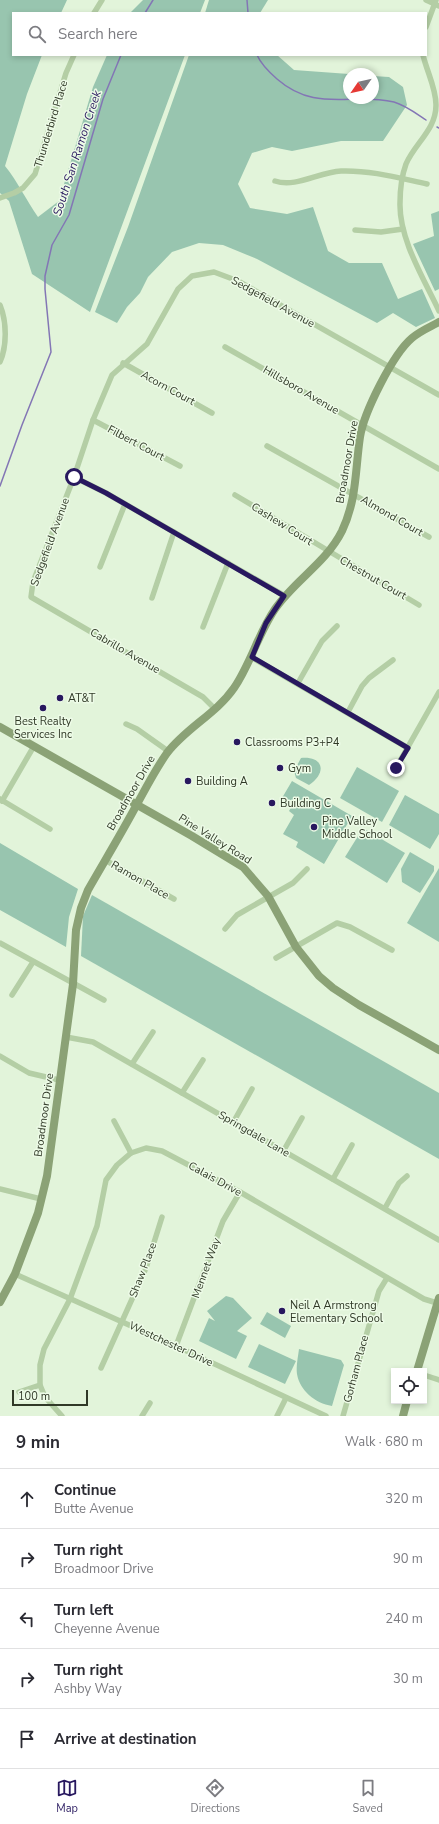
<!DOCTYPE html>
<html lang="en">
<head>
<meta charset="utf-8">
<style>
	:root { --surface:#fff; --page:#f7f7f7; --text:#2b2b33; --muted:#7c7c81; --line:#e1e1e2; --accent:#28185f }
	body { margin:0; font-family:"Nunito Sans",sans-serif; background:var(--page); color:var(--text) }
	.controls { position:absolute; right:12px; bottom:12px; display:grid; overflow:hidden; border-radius:0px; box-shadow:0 2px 6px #0003 }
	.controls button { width:36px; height:36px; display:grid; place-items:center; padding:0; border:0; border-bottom:1px solid var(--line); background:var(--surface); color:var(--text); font:20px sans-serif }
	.compass { position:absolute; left:343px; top:68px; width:36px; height:36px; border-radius:50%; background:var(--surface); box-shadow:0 2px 6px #0003; rotate:236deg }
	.scale { position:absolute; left:12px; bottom:10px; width:76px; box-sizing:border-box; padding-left:4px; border:2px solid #303927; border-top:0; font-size:11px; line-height:14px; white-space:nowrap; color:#303927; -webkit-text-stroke:3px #edfbe7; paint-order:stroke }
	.stop { position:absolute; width:12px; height:12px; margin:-9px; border:3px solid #28185f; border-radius:50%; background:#fff }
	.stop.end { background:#28185f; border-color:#fff; box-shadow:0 1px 4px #0008 }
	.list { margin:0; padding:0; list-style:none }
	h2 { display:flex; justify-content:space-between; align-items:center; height:52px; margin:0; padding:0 16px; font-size:17px }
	h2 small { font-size:13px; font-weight:400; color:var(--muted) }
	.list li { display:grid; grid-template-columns:26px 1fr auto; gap:12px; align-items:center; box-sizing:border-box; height:60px; padding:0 16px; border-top:1px solid var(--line) }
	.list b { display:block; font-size:15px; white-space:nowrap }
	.list p { margin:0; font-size:13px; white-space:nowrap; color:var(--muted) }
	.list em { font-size:13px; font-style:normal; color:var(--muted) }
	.icon { flex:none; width:22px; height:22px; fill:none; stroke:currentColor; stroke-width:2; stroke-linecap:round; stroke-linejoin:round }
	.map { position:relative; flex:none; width:439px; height:1416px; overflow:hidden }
	.search { position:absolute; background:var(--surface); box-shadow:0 2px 6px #0003; left:12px; right:12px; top:12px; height:44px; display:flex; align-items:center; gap:10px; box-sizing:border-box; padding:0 14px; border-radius:0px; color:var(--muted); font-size:15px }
	.sheet { height:352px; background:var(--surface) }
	nav { display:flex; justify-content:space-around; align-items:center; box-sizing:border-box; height:56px; border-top:1px solid var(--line); background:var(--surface); font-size:11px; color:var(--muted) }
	nav a { display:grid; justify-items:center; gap:2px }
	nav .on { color:var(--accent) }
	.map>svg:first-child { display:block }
	.green { fill:#98c5af }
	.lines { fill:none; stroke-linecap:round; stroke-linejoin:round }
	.stream { stroke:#8376b5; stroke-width:1.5 }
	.street { stroke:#b4cea5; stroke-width:5.5 }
	.secondary { stroke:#8ba276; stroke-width:8 }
	.route { stroke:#28185f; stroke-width:5 }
	.poi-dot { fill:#28185f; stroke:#edfbe7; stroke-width:1.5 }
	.labels { text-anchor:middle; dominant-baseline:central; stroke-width:3; stroke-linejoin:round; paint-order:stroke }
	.street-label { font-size:11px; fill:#303927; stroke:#edfbe7 }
	.poi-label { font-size:11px; fill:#303927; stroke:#edfbe7; text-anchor:start }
	.water-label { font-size:12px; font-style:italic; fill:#28185f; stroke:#edfbe7 }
</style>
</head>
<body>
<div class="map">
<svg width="439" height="1416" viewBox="0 0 439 1416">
	<rect width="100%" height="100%" fill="#e2f4da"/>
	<!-- green -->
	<g class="green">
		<path d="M0,0H67L61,13H13V55H42L27,94L5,166C18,182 26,200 38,217L59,201L93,87L107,55H185L90,312L32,274L9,201L0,193Z"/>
		<path d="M143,0H205L200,13H130Z"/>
		<path d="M209,0H268L260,13H205Z"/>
		<path d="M189,55H277L294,70L349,74V98H373V76L389,77L403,87L407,105L383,141H341L292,151L272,147L252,153L238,184L250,208L287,214L313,207L328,251L349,263H382L398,299L422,289L435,318L416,327L393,313L377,323L257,259L223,245L199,243L172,252L148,277L140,293L127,307L117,323L95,312L128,227Z"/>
		<path d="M439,211V289L435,291L413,244L434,236L431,214Z"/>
		<path d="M301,758C324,756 327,773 309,785L296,778L294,771Z"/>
		<path d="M357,767L399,791L382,822L340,798Z"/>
		<path d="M292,781L352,816L324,864L296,847L298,842L283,834L294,815L289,811L293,804L282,798Z"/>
		<path d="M405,795L439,814V834L430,849L389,825Z"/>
		<path d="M363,828L405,853L387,883L345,857Z"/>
		<path d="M0,843L78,889L69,917L66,947L0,910Z"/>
		<path d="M410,852L434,866V871L420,893L402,882L401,869Z"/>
		<path d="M439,868V942L407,923Z"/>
		<path d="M92,895L439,1093V1159L81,956L83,916Z"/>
		<path d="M226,1296L233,1298L252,1318L237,1331L247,1336L236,1359L199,1341L209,1318L215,1321L207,1311Z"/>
		<path d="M267,1312L291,1326L285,1338L260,1324Z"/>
		<path d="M259,1344L296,1361L285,1384L248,1367Z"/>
		<path d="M299,1349L341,1360L344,1365L332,1406C315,1403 300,1391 297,1374C296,1366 298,1357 299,1349Z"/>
	</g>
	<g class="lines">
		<!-- stream -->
		<g class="stream">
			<path d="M247,0L248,13"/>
			<path d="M145,13L153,0"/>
			<path d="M257,55C261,64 269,72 277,79C316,113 350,92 394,102C405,105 417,114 426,120"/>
			<path d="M437,127L439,128"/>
			<path d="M0,486L22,425L51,352L45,289V276L52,245L69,215L103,99L121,55"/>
		</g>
		<!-- street -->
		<g class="street">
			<path d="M426,0L439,6"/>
			<path d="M94,13L102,0"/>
			<path d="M426,27L436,0"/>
			<path d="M423,55C427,72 436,88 436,105C436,130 415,143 406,164C402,175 400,191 400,203C399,239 424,279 439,311"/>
			<path d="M275,181C296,188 319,172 341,171C370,170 399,178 427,184"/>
			<path d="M0,198L14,193L23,188L35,174L66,73L74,55"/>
			<path d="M355,230L381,232L403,229"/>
			<path d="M0,305C7,322 7,346 0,362"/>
			<path d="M225,347L439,469"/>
			<path d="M123,363L212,413"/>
			<path d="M93,420L180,466"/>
			<path d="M267,446L429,537"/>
			<path d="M74,477L106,493L285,596"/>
			<path d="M235,495L419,605"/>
			<path d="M100,567L125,504"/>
			<path d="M152,598L174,532"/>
			<path d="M203,627L228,563"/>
			<path d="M251,657L408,748"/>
			<path d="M298,683L322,641L337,626"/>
			<path d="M215,709L203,697L31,597L33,582L74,477L93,420L112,375L147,344L178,289L192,276L214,272L238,281L439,395"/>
			<path d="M348,712L362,686L369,678L393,660"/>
			<path d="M126,724L137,729L168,751"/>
			<path d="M396,768L439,692"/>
			<path d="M0,799L50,829"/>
			<path d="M2,801L34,746"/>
			<path d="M105,860L174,899"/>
			<path d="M225,929L237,915L293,883L307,869"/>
			<path d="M0,943L104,1000"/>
			<path d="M276,958L337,923L350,927L392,950"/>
			<path d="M12,995L33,962"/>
			<path d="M66,1037L93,1042L439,1240"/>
			<path d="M0,1056L29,1073L59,1080"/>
			<path d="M132,1064L153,1032"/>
			<path d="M182,1093L203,1060"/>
			<path d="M114,1121L131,1153"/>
			<path d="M234,1121L252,1089"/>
			<path d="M284,1150L302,1118"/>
			<path d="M333,1179L352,1145"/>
			<path d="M0,1189L41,1199"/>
			<path d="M385,1208L399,1183L407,1176"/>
			<path d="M15,1274L176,1346L326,1416"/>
			<path d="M176,1346L223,1221L240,1192"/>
			<path d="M101,1368L146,1268L162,1217"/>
			<path d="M424,1375L439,1380"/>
			<path d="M19,1392L40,1385"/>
			<path d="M62,1416L45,1397L40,1385V1365L44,1349L70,1299L97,1226L106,1180L117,1165L131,1153L146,1148L162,1151L240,1192L424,1299L437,1303"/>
			<path d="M142,1416L150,1403"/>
			<path d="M277,1416L286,1398"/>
			<path d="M343,1416L379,1291L387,1278"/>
		</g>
		<!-- secondary -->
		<g class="secondary">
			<path d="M0,727L192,836L243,867L268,896L296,947L319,976L333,988L359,1005L439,1050"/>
			<path d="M0,1302L15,1274L38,1213L47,1176L73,984L76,930L81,908L88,890C104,862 121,834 136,806C146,788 155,770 167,753C186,728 216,714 234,688C251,663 258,634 275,609C295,580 326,563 342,531C357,499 355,471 360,437C364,412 393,354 412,338C420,331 430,327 439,322"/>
			<path d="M417,1371L439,1298"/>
			<path d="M403,1416L407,1401"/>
		</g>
	</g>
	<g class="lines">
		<!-- route -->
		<path class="route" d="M74,477L106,493L284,596L266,623L252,657L408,748L396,768"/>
	</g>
	<!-- markers -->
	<g class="poi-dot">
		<circle cx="60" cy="698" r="4"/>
		<circle cx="43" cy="708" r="4"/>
		<circle cx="237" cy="742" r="4"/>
		<circle cx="280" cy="768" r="4"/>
		<circle cx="188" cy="781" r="4"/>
		<circle cx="272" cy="803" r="4"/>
		<circle cx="314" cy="827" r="4"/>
		<circle cx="282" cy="1311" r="4"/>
	</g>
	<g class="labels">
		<!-- street labels -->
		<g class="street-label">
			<text transform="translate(51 124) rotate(-73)">Thunderbird Place</text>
			<text transform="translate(273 302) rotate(29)">Sedgefield Avenue</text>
			<text transform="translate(168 388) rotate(29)">Acorn Court</text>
			<text transform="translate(301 390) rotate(30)">Hillsboro Avenue</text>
			<text transform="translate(136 443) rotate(28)">Filbert Court</text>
			<text transform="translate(347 462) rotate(-80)">Broadmoor Drive</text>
			<text transform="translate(392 516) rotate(30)">Almond Court</text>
			<text transform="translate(282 524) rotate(32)">Cashew Court</text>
			<text transform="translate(50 542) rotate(-70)">Sedgefield Avenue</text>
			<text transform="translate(373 578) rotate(30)">Chestnut Court</text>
			<text transform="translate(125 651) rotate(30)">Cabrillo Avenue</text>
			<text transform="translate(131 793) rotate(-60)">Broadmoor Drive</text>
			<text transform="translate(215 839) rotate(32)">Pine Valley Road</text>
			<text transform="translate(140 880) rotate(30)">Ramon Place</text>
			<text transform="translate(44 1115) rotate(-82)">Broadmoor Drive</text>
			<text transform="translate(254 1134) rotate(30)">Springdale Lane</text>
			<text transform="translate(215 1179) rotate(29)">Calais Drive</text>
			<text transform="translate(206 1268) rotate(-70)">Mennet Way</text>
			<text transform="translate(143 1270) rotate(-69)">Shaw Place</text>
			<text transform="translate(171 1344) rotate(25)">Westchester Drive</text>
			<text transform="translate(356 1369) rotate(-75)">Gorham Place</text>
		</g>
		<!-- poi labels -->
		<g class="poi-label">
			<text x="68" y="698">AT&amp;T</text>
			<text x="43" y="721" text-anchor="middle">Best Realty<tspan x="43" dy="13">Services Inc</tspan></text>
			<text x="245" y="742">Classrooms P3+P4</text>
			<text x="288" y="768">Gym</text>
			<text x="196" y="781">Building A</text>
			<text x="280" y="803">Building C</text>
			<text x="322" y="821">Pine Valley<tspan x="322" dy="13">Middle School</tspan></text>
			<text x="290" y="1305">Neil A Armstrong<tspan x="290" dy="13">Elementary School</tspan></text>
		</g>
		<!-- water labels -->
		<g class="water-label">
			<text transform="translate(77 153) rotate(-72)">South San Ramon Creek</text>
		</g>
	</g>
</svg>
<div class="controls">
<button><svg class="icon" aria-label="locate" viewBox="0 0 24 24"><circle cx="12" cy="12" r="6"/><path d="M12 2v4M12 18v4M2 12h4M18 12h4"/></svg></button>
</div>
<svg class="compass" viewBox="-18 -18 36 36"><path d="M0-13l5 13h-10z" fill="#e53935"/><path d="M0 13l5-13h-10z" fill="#7c7c81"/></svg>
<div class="scale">100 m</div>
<div class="stop" style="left:74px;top:477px"></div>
<div class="stop end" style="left:396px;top:768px"></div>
<div class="search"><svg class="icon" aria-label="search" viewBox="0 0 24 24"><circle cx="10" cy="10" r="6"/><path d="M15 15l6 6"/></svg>Search here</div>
</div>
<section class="sheet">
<h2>9 min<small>Walk · 680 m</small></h2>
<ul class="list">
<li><svg class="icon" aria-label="ahead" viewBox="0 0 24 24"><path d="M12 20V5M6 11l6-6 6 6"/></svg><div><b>Continue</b><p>Butte Avenue</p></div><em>320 m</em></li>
<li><svg class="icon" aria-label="right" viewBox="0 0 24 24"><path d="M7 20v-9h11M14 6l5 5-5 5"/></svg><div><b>Turn right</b><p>Broadmoor Drive</p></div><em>90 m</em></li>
<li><svg class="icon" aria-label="left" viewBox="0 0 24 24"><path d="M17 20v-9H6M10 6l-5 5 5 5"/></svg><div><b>Turn left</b><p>Cheyenne Avenue</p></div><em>240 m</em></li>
<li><svg class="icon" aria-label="right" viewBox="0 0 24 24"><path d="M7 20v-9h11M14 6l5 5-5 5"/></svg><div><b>Turn right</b><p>Ashby Way</p></div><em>30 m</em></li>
<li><svg class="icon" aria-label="arrive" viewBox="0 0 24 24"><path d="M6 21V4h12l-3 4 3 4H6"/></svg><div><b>Arrive at destination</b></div></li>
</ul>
</section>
<nav>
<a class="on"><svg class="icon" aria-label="map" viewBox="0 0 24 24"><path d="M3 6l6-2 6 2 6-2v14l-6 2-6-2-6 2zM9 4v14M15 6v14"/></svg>Map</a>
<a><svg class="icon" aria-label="directions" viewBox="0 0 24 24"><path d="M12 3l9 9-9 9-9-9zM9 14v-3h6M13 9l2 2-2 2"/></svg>Directions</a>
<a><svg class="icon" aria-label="saved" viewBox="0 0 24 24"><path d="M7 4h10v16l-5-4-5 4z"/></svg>Saved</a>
</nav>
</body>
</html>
